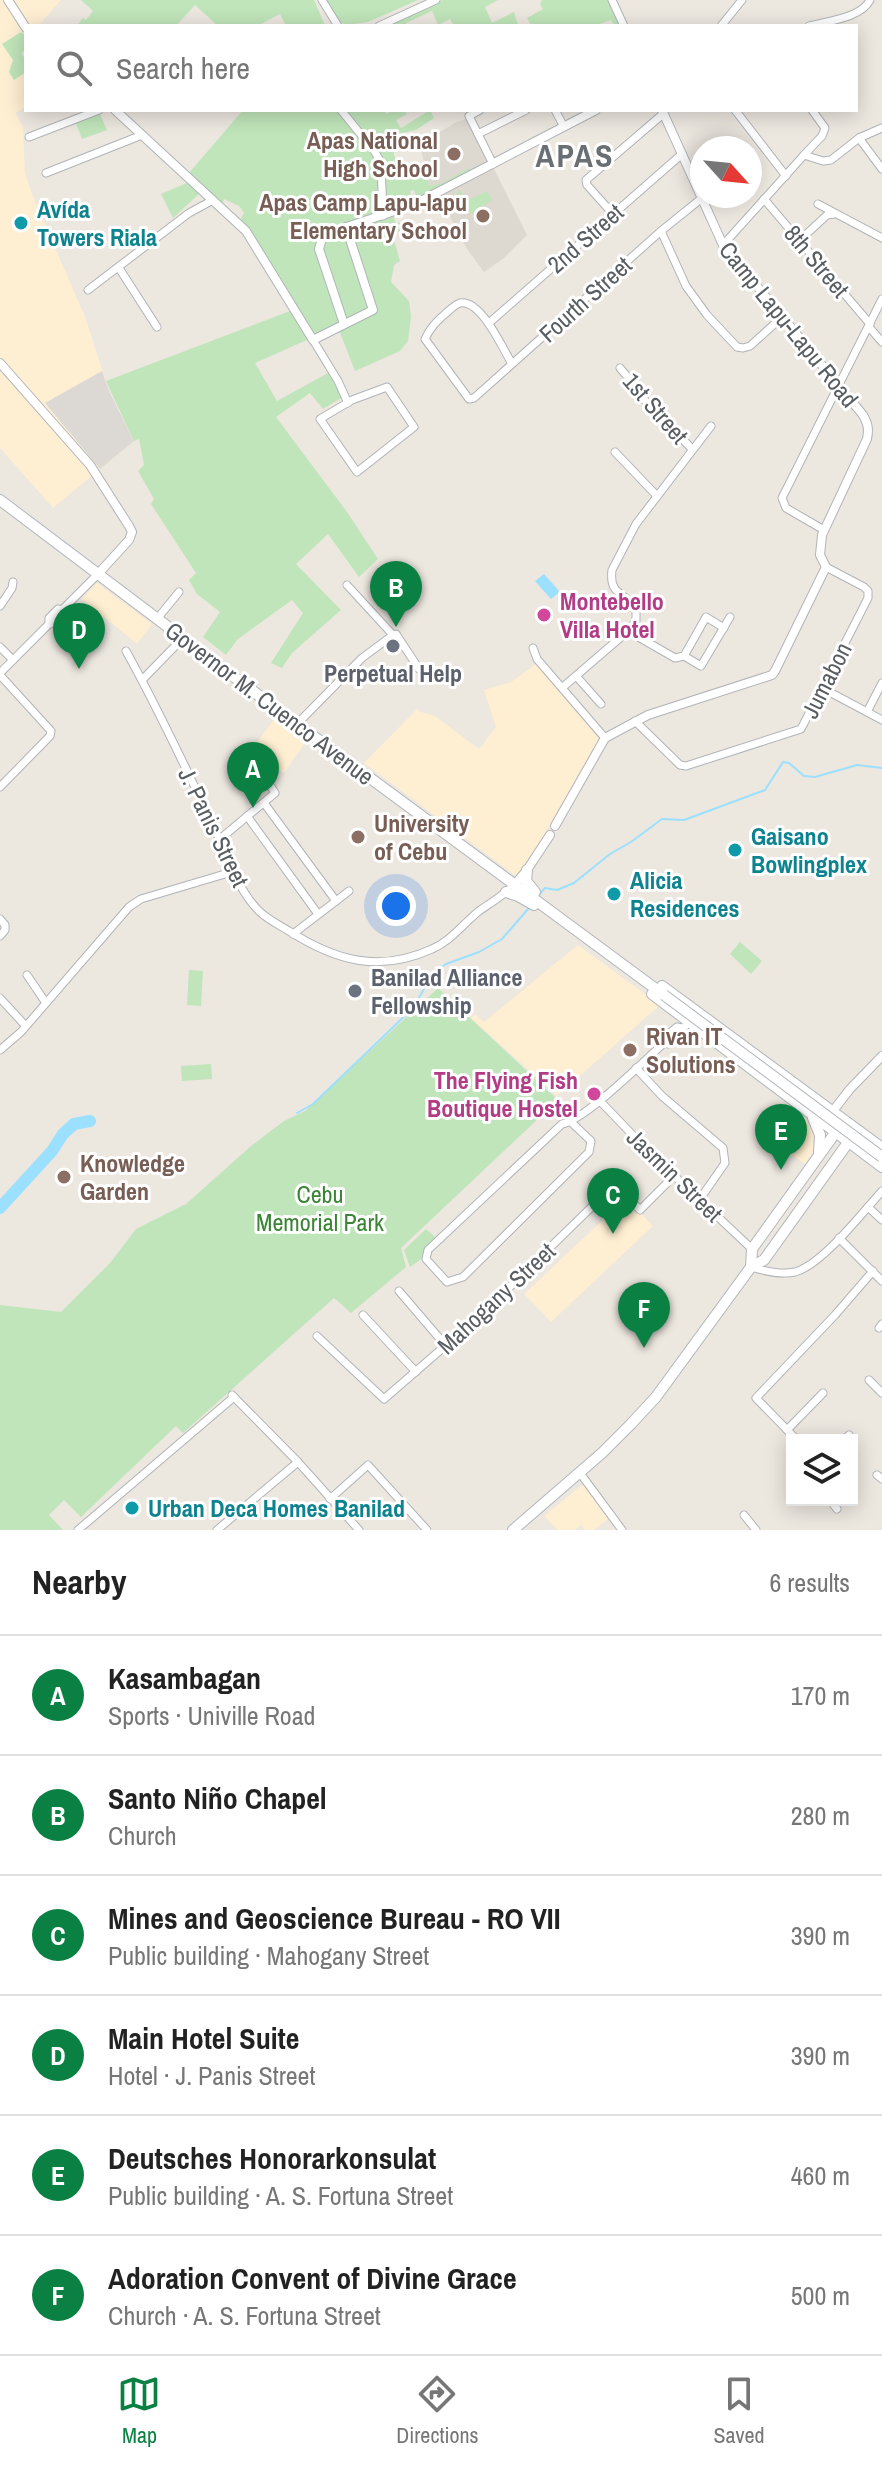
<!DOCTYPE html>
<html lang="en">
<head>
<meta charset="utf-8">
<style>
	:root { --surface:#fff; --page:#f6f6f6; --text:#222; --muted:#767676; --line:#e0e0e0; --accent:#0b8043 }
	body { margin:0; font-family:"Archivo Narrow",sans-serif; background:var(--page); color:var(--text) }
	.controls { position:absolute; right:24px; bottom:24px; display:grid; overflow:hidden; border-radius:0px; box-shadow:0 4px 20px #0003 }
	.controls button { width:72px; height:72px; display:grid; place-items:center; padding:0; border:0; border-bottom:2px solid var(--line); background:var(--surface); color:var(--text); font:40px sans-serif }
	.compass { position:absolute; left:690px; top:136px; width:72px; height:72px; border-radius:50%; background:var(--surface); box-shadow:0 4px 20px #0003; rotate:117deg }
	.you { position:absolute; left:396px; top:906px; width:28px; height:28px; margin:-20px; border:6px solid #fff; border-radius:50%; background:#1a73e8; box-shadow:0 0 0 12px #1a73e833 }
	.badge { display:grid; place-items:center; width:52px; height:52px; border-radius:50%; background:var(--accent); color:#fff; font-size:26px; font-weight:700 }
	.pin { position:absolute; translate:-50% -66px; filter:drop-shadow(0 2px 4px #0008) }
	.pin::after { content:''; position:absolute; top:42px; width:28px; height:24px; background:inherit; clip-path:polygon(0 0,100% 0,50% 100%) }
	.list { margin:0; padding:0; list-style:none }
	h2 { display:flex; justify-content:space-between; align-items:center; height:104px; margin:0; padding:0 32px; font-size:34px }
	h2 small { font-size:26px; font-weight:400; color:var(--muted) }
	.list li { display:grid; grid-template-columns:52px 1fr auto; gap:24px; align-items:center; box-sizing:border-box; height:120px; padding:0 32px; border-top:2px solid var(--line) }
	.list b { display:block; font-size:30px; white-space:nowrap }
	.list p { margin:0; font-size:26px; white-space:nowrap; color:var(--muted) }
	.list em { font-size:26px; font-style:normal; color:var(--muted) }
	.icon { flex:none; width:44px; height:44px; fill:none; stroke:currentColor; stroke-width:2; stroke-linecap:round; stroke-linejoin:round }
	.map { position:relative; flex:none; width:882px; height:1530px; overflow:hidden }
	.search { position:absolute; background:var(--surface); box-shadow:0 4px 20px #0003; left:24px; right:24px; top:24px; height:88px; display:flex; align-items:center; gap:20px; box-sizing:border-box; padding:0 28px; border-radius:0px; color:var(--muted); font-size:30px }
	.sheet { height:824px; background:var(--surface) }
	nav { display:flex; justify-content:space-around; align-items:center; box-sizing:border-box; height:112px; border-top:2px solid var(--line); background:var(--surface); font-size:22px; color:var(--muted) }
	nav a { display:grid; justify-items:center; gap:4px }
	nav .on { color:var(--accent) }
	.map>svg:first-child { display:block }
	.commercial { fill:#feeed2 }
	.industrial { fill:#dcd9d4 }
	.education { fill:#ded9d0 }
	.green { fill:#c0e5ba }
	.water { fill:#9ce0ff }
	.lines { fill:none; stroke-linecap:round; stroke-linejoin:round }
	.stream { stroke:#9ce0ff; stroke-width:2 }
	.river { stroke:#9ce0ff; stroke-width:12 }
	.minor-casing { stroke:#b0b4b8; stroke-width:9 }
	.tertiary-casing { stroke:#b0b4b8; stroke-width:10 }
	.secondary-casing { stroke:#b1b6bb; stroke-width:12 }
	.minor { stroke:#fff; stroke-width:7 }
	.tertiary { stroke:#fff; stroke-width:8 }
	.secondary { stroke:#fff; stroke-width:10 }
	.secondary-bridge-casing { stroke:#b1b6bb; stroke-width:12; stroke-linecap:butt }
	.secondary-bridge { stroke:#fff; stroke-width:10 }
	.education-dot { fill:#8d6e63; stroke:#fff; stroke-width:3 }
	.culture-dot { fill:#0f9aa8; stroke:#fff; stroke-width:3 }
	.hotel-dot { fill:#d1479c; stroke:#fff; stroke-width:3 }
	.worship-dot { fill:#6b7280; stroke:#fff; stroke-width:3 }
	.labels { text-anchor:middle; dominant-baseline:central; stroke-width:6; stroke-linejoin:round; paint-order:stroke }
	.education-label { font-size:24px; font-weight:bold; fill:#785e54; stroke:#fff; text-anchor:start }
	.culture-label { font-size:24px; font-weight:bold; fill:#0d838f; stroke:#fff; text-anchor:start }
	.street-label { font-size:24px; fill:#585d61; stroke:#fff }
	.hotel-label { font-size:24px; font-weight:bold; fill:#b23c85; stroke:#fff; text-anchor:start }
	.worship-label { font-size:24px; font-weight:bold; fill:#5b616d; stroke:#fff }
	.park-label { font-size:24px; fill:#398533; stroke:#fff }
	.district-label { font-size:32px; font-weight:bold; letter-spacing:2px; fill:#696f73; stroke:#fff }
</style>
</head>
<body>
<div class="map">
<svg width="882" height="1530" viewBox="0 0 882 1530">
	<rect width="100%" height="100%" fill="#ece7df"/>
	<!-- commercial -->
	<g class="commercial">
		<path d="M0,0H61L41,23L36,26H26V32L11,42L26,64V106L16,113L23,128L25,173L32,194L86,319L109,391L134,441L53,508L0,448Z"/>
		<path d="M97,583L152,624L137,644L82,599Z"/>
		<path d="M536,664L599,739L525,868L517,877L364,763L418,708V711L435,716L479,749L496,727L484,690L511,682Z"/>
		<path d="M276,717L307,740L284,773L252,749Z"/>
		<path d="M578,945L660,1005L557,1096L471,1018L475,1014L484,1022Z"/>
		<path d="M786,1104L811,1122L817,1145L805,1164L780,1147L767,1149L762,1134Z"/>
		<path d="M634,1206L653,1226L551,1322L524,1294L608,1215L616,1223Z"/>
		<path d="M583,1484L608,1519L594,1530H585L581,1525L575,1530H558L544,1516Z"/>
	</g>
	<!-- industrial -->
	<path class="industrial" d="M102,371L109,391L134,441L100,469L45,403Z"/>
	<!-- education -->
	<g class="education">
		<path d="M468,118L491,163L433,193L429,187L420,144L455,123Z"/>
		<path d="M493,167L527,235L504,258L484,272L467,249L439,196Z"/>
	</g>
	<!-- green -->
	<g class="green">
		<path d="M81,0H314L324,23L322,26H286L280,14L257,26H218L195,5L176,26H77L83,18L86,20L93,11Z"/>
		<path d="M325,0H418L368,22L347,25L335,20Z"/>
		<path d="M443,0H498L485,7L492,23L514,12L518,25L454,26L450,19L438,25L432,11L406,23L407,26H387Z"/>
		<path d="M542,0H609L620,26H614L611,20L594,26H531L527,18L543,9L540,4Z"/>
		<path d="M21,32L26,36V48L21,54L26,59V72L14,80L9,72L13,60L2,44Z"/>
		<path d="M243,110H383L387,114L393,110H404L407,114L396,120L401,128L430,110L434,118L416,130L390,136L394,143V156L415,175L426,172L429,186L442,183L469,168L472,172L417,199L414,190L410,191L411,196L406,205L395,209L394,218L396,224L400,222L403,230L392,233L400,261L394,265L391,282L409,301L411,317L408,341L400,351L355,371L337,325L319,333L311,332L252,234L240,220L244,213L239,206L224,199L222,205L189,173Z"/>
		<path d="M100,114L107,130L82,139L76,123Z"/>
		<path d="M187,183L200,193L173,218L161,194Z"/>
		<path d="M460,190L466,201L487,191L492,200L471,214L457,192Z"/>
		<path d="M290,311L309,339L255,363L277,401L328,373L343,397L323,409L310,393L276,417L347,512L378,559L359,577L328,534L296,564L341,610L292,653L282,668L271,663L303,613L292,600L238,639L226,655L203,637L220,612L197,594L189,580L196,573L151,504L154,499L138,471L144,465L139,439L134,441L106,381Z"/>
		<path d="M740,942L762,961L751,974L730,954Z"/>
		<path d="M189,970L203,971L201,1006L187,1005Z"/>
		<path d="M438,988L558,1100L401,1248L406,1267L351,1313L334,1298L183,1433L176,1426L81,1517L64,1500L49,1515L63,1530H0V1305L61,1312L110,1263L136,1229L186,1204L251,1146L284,1121L305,1111Z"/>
		<path d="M211,1064L212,1079L182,1081L181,1066Z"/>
		<path d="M426,1229L436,1238L425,1249L424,1257L410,1267L404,1250Z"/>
	</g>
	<!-- water -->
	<path class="water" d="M544,574L560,592L551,599L535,581Z"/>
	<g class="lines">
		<!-- stream -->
		<g class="stream">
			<path d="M538,896L545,888L557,890L574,883L610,854L631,842L662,819L684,820L765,790L783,762L789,763L804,776L815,777L857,765L882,768"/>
			<path d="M297,1113L313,1104L413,1008L427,984L440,968L446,964L479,952L502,939L529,908"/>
		</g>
		<!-- river -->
		<path class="river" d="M0,1208L52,1151L63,1134L74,1124L90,1121"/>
		<!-- minor casing -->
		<g class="minor-casing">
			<g id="minor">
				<path d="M322,0L338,26"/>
				<path d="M612,0L624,26"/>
				<path d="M379,26L436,0"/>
				<path d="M721,26L742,0"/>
				<path d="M809,26C828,21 861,18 870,0"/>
				<path d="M341,110L375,152L381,163L383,216"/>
				<path d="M480,110L469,116L493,164"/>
				<path d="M555,110L564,127"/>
				<path d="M735,110L786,176"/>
				<path d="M478,134L526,110"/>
				<path d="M29,137L99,110"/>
				<path d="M859,138L882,169"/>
				<path d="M804,155L822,136L825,128L812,110"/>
				<path d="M46,173L142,135"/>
				<path d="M764,199L870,324"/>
				<path d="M818,204L882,238"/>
				<path d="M613,214L587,185L586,180L663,114"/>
				<path d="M661,231L686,286L707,315L737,347L743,348L750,346L781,318"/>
				<path d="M799,241L827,215L834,214"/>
				<path d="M723,245L804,155L823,161L831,160L859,138L882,128"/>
				<path d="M119,268L157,327"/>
				<path d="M88,290L189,213L213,200"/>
				<path d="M489,323L682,154"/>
				<path d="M869,327L882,342"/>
				<path d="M313,340L338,381L348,403"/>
				<path d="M512,364C503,349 481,299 460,303C454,305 450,310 445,314C436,322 430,328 425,339L469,399L474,398L661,231L702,198"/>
				<path d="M620,368L631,381L634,389L692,449"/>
				<path d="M387,387L414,427L357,472L320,419L352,400Z"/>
				<path d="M615,452L657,496"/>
				<path d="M824,530L786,508L782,498L882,299"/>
				<path d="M347,585L393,635"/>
				<path d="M0,606L12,588L13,582"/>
				<path d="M157,619L179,592"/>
				<path d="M49,624V618L58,609L62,610"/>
				<path d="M628,631L675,658L684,656L706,617L724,628"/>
				<path d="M0,647L13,660"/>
				<path d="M533,648L537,659L605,738"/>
				<path d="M126,651C158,708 185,767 213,825C226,853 237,889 259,911C267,919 279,925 289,931C336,961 379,973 432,949C451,941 463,924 479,911C489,904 499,898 508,890"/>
				<path d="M684,656L701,666L730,617"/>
				<path d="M0,673L49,624L53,623L61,615L62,610L98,574"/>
				<path d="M0,675L51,731L50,736L0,787"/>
				<path d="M576,676L601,704"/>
				<path d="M142,680L183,638"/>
				<path d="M563,687L628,631L636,621V607C623,592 609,595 612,570L636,524L711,426"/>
				<path d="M822,688L882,720"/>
				<path d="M867,712L882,683"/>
				<path d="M635,721L680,765L686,766L801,729L868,598V591L864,587L826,567"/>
				<path d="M297,724L362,658L393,635L396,634L419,669"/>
				<path d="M264,803L336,901"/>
				<path d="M247,816L318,914"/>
				<path d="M220,839L275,793L248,751"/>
				<path d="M0,919L5,925V930L0,936"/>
				<path d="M293,934L349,891"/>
				<path d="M27,975L46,1003"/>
				<path d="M0,998L23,1023"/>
				<path d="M664,1043V1038L677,1027L682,1028"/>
				<path d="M0,1050L21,1032L129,907L141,899L235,871"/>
				<path d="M636,1068L662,1096L723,1148L725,1163L700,1199"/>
				<path d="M599,1100L650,1153L752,1249"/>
				<path d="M571,1122L591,1141L589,1152L463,1277L447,1282L426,1259L428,1250L562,1124C586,1119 643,1062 664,1043L668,1044L689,1022"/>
				<path d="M868,1207L882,1220"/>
				<path d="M839,1238L882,1281"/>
				<path d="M751,1267C764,1271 781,1275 795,1272C822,1265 862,1213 882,1191"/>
				<path d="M399,1291L446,1346"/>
				<path d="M363,1315L416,1372"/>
				<path d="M879,1328L882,1324"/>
				<path d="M317,1336L384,1399L482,1314L611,1188H619L640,1210L675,1175"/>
				<path d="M869,1380L882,1393"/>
				<path d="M232,1395L298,1462L359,1530"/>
				<path d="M787,1430L823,1393"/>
				<path d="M797,1440L756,1398L835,1315L873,1271"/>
				<path d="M844,1440L849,1435"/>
				<path d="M580,1473L622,1530"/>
				<path d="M877,1475L882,1479"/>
				<path d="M330,1499L368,1465L427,1530"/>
				<path d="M830,1500L837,1509"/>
				<path d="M744,1515L756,1530"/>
				<path d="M78,1530L234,1397"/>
				<path d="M217,1530L298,1462"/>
			</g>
		</g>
		<!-- tertiary casing -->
		<g class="tertiary-casing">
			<g id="tertiary">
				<path d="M8,0L26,28"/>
				<path d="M115,110L246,231L313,340L373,310L346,227"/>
				<path d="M344,324L319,249L323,235L415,204L596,110"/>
				<path d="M0,363L90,465L129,526L132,532L129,540L98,574"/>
				<path d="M555,826L605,738L648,715L772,675L775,671L826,567L820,555L822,535L867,439C869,429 868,424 863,415L723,245L662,110"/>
				<path d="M515,884L527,870L550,835"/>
				<path d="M829,1116L850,1089L882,1056"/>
			</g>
		</g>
		<!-- secondary casing -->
		<g class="secondary-casing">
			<g id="secondary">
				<path d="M0,500L278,710L664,995"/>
				<path d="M527,870L526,881L535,892"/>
				<path d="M506,892L518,896L534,905"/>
				<path d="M662,986L882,1148"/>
				<path d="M652,994L882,1167"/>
				<path d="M813,1118L820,1135L819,1152"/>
				<path d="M751,1267L752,1249L838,1129"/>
				<path d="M513,1530L602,1453L631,1424L656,1397L751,1267L764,1260L857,1130"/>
			</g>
		</g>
		<!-- minor -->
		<use href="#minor" class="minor"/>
		<!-- tertiary -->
		<use href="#tertiary" class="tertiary"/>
		<!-- secondary -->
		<use href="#secondary" class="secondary"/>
		<!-- secondary-bridge casing -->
		<g class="secondary-bridge-casing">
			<path id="secondary-bridge" d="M664,995L882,1157"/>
		</g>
		<!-- secondary-bridge -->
		<use href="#secondary-bridge" class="secondary-bridge"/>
	</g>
	<!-- markers -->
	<g class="education-dot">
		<circle cx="454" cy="154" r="8"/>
		<circle cx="483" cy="216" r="8"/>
		<circle cx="358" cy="837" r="8"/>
		<circle cx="630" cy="1050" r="8"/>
		<circle cx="64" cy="1177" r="8"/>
	</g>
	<g class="culture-dot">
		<circle cx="21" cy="223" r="8"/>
		<circle cx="735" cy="850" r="8"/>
		<circle cx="614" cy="894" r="8"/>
		<circle cx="132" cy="1508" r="8"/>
	</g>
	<g class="hotel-dot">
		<circle cx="544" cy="615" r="8"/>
		<circle cx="594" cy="1094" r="8"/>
	</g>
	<g class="worship-dot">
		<circle cx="393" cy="646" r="8"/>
		<circle cx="355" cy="991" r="8"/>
	</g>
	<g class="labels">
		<!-- education labels -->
		<g class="education-label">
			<text x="438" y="140" text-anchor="end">Apas National<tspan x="438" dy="28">High School</tspan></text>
			<text x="467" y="202" text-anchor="end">Apas Camp Lapu-lapu<tspan x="467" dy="28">Elementary School</tspan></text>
			<text x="374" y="823">University<tspan x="374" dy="28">of Cebu</tspan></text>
			<text x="646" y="1036">Rivan IT<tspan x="646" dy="28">Solutions</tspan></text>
			<text x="80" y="1163">Knowledge<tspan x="80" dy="28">Garden</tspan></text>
		</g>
		<!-- culture labels -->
		<g class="culture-label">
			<text x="37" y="209">Avída<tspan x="37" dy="28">Towers Riala</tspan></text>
			<text x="751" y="836">Gaisano<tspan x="751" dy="28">Bowlingplex</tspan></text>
			<text x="630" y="880">Alicia<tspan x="630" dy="28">Residences</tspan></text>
			<text x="148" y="1508">Urban Deca Homes Banilad</text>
		</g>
		<!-- street labels -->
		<g class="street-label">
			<text transform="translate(585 238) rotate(-41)">2nd Street</text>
			<text transform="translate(817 261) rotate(50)">8th Street</text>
			<text transform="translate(585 299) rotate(-42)">Fourth Street</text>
			<text transform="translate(789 324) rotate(51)">Camp Lapu-Lapu Road</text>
			<text transform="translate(656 408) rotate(49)">1st Street</text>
			<text transform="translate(826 680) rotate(-63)">Jumabon</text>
			<text transform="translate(270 703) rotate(37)">Governor M. Cuenco Avenue</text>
			<text transform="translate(214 827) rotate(64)">J. Panis Street</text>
			<text transform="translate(675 1175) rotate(44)">Jasmin Street</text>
			<text transform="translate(496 1298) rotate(-43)">Mahogany Street</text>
		</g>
		<!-- hotel labels -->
		<g class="hotel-label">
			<text x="560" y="601">Montebello<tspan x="560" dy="28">Villa Hotel</tspan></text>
			<text x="578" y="1080" text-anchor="end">The Flying Fish<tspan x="578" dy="28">Boutique Hostel</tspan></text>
		</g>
		<!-- worship labels -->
		<g class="worship-label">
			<text x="393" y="673">Perpetual Help</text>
			<text x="371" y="977" text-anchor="start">Banilad Alliance<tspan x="371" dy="28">Fellowship</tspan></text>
		</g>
		<!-- park labels -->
		<g class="park-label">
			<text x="320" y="1194">Cebu<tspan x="320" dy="28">Memorial Park</tspan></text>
		</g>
		<!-- district labels -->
		<g class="district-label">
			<text x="575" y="155">APAS</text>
		</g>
	</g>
</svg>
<div class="controls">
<button><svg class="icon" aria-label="layers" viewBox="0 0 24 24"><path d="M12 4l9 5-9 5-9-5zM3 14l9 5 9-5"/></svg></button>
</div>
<svg class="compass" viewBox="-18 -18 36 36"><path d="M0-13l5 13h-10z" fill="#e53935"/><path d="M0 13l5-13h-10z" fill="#767676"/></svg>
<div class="you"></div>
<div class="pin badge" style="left:253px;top:808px">A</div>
<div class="pin badge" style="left:396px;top:627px">B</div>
<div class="pin badge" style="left:613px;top:1234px">C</div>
<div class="pin badge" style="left:79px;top:669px">D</div>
<div class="pin badge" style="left:781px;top:1170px">E</div>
<div class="pin badge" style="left:644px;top:1348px">F</div>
<div class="search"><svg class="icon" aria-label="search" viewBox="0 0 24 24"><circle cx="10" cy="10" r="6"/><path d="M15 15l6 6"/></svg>Search here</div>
</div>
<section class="sheet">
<h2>Nearby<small>6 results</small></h2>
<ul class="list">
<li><span class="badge">A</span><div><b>Kasambagan</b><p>Sports · Univille Road</p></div><em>170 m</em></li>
<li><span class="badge">B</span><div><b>Santo Niño Chapel</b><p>Church</p></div><em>280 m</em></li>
<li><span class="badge">C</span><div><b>Mines and Geoscience Bureau - RO VII</b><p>Public building · Mahogany Street</p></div><em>390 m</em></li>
<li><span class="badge">D</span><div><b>Main Hotel Suite</b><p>Hotel · J. Panis Street</p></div><em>390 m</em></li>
<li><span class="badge">E</span><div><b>Deutsches Honorarkonsulat</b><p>Public building · A. S. Fortuna Street</p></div><em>460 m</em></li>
<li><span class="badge">F</span><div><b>Adoration Convent of Divine Grace</b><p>Church · A. S. Fortuna Street</p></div><em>500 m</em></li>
</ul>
</section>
<nav>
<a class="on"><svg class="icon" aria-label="map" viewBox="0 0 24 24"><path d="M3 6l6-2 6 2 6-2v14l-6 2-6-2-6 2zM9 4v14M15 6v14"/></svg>Map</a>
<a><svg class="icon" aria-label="directions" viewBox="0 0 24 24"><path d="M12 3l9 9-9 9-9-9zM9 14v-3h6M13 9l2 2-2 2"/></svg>Directions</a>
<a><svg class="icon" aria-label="saved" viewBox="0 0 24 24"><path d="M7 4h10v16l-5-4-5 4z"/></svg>Saved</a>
</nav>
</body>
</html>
